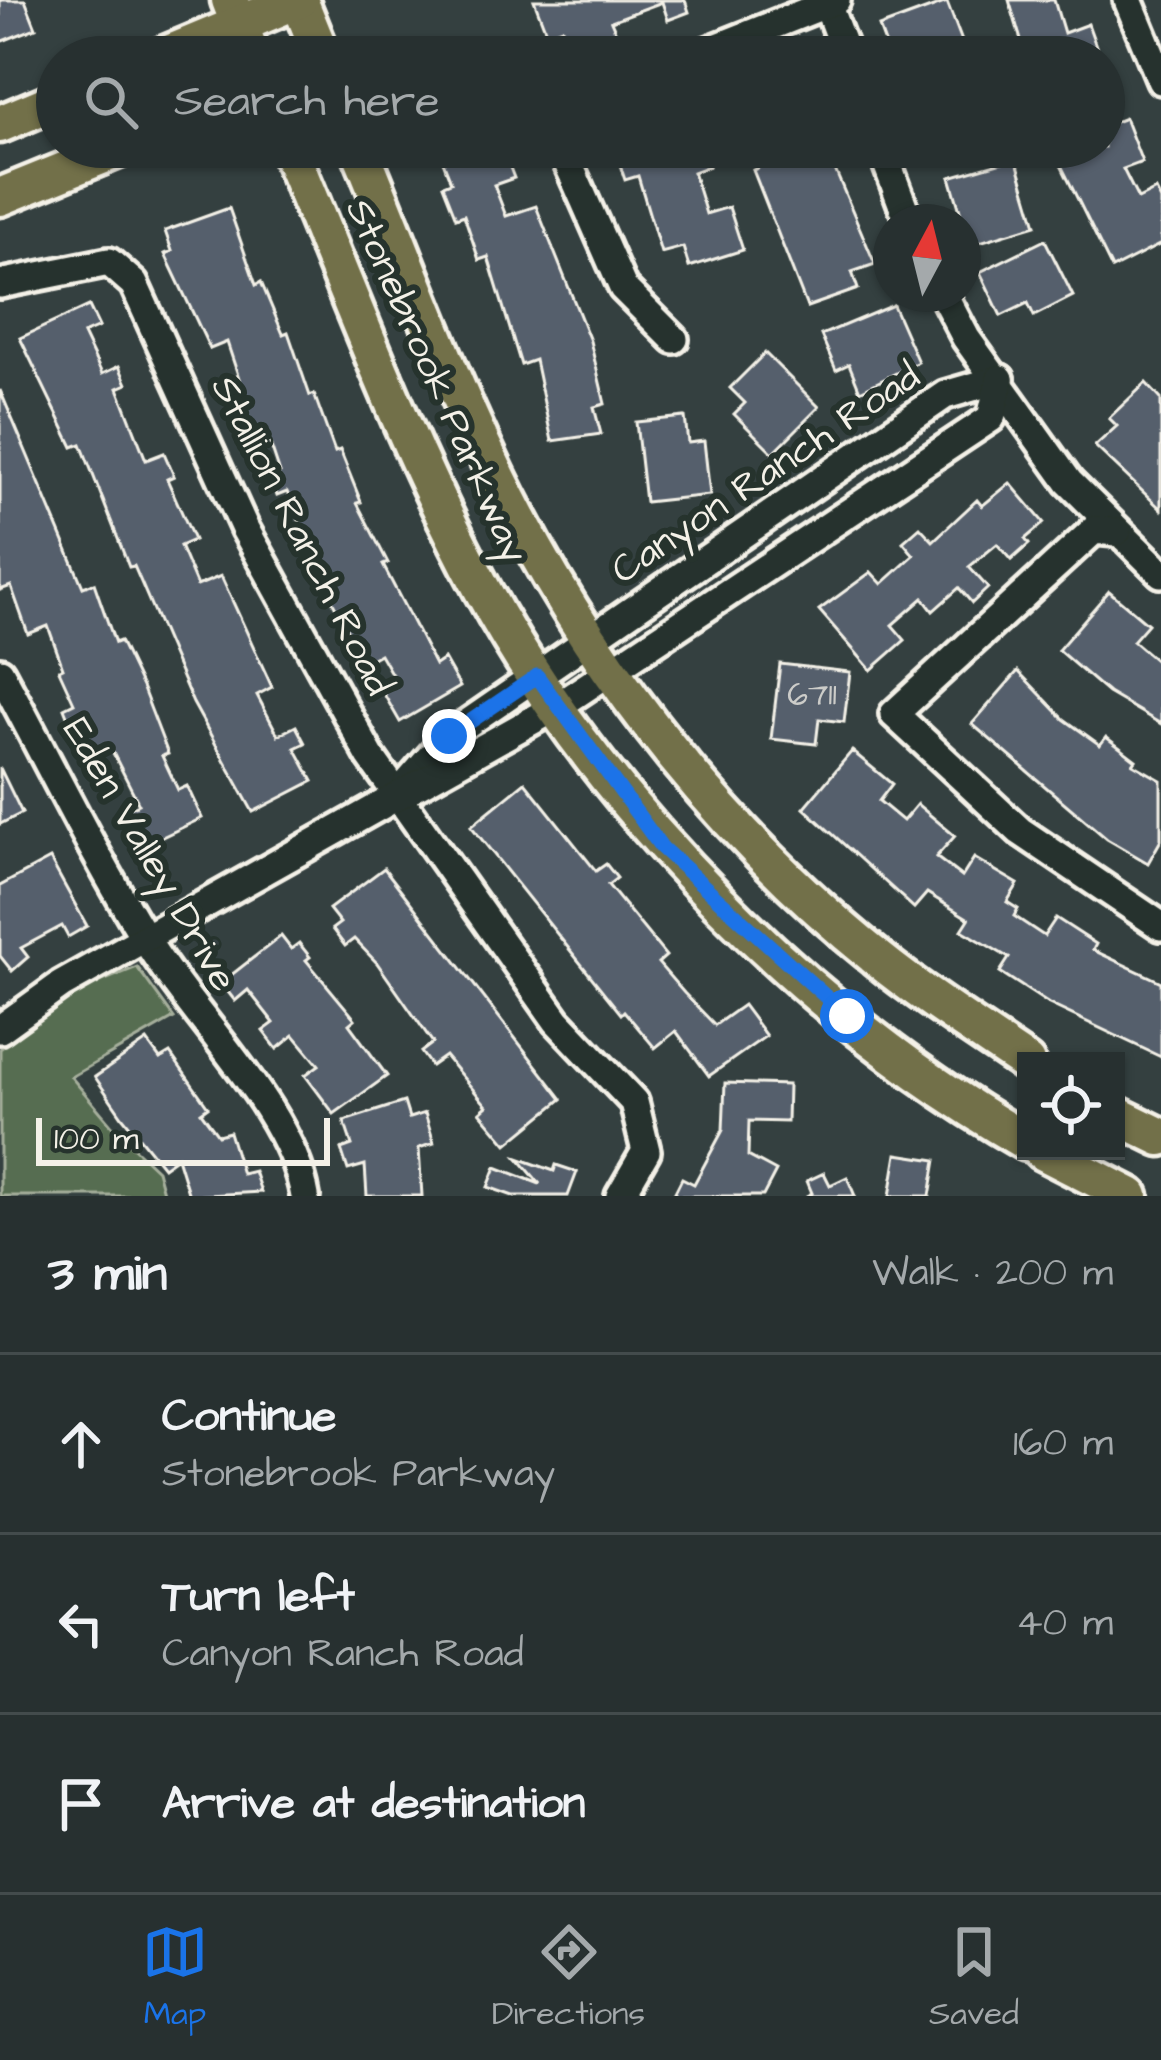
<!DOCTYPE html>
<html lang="en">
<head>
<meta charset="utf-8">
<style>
	:root { --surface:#273030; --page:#2f3838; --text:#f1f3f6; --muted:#a4a9ab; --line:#434b4c; --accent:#1a73e8 }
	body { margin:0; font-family:"Architects Daughter",sans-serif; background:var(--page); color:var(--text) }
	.controls { position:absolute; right:36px; bottom:36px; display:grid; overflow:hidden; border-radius:0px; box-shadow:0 3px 9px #0004 }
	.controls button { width:108px; height:108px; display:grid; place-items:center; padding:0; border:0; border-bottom:3px solid var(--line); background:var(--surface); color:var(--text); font:60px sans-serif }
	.compass { position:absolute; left:873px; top:204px; width:108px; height:108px; border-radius:50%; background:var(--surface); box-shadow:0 3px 9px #0004; rotate:7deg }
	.scale { position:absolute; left:36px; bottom:30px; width:294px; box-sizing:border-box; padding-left:12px; border:6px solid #f4f1e8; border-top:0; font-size:33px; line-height:42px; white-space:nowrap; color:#f4f1e8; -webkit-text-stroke:9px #26332d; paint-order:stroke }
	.stop { position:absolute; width:36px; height:36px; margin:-27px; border:9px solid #1a73e8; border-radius:50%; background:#fff }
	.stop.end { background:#1a73e8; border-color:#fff; box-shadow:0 3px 12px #0008 }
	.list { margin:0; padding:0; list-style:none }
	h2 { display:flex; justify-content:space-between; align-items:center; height:156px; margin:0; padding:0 48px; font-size:51px }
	h2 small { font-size:39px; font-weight:400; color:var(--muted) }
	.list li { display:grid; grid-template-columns:78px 1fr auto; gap:36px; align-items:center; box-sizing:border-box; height:180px; padding:0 48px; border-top:3px solid var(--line) }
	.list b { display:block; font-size:45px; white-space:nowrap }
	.list p { margin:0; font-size:39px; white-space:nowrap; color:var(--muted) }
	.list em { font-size:39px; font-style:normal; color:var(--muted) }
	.icon { flex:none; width:66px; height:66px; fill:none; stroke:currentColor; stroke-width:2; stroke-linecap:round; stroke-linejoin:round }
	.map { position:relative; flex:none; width:1161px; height:1196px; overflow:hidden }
	.search { position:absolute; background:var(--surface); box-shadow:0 3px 9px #0004; left:36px; right:36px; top:36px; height:132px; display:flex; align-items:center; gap:30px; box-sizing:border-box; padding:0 42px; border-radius:66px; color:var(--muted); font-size:45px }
	.sheet { height:696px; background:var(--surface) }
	nav { display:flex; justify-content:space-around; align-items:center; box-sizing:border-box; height:168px; border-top:3px solid var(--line); background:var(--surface); font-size:33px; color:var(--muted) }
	nav a { display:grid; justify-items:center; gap:6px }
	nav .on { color:var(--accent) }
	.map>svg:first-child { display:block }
	.green { fill:#576d51; stroke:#a6af9c; stroke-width:3 }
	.building { fill:#545f6c; stroke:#f4f1e8; stroke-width:3 }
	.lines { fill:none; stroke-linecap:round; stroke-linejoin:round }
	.minor-casing { stroke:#f4f1e8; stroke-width:36 }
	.major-casing { stroke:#f4f1e8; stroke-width:45 }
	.minor { stroke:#26332d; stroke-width:27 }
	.major { stroke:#726f4a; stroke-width:36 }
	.route { stroke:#1a73e8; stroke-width:15 }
	.labels { text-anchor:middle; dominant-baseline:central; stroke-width:12; stroke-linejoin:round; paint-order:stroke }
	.number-label { font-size:33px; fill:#ccccc9 }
	.street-label { font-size:39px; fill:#f4f1e8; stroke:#26332d }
</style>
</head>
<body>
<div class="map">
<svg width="1161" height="1196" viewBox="0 0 1161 1196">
	<rect width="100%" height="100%" fill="#344040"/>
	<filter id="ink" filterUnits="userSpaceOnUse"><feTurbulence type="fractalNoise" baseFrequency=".00833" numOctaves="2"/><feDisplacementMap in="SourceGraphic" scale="24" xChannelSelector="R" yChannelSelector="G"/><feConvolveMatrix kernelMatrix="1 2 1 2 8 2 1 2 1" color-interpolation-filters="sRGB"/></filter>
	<g filter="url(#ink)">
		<!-- green -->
		<path class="green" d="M137,967L174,1018L71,1077L120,1135L157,1170L164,1196H0V1049L75,992Z"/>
		<!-- building -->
		<g class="building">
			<path d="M0,0H25L36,28L0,42Z"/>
			<path d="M534,0H685L689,12L668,20L662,2L611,21L617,35L572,52L562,28L547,34Z"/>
			<path d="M1009,0H1054L1064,33L1088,24L1100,57H1026Z"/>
			<path d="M947,2L968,57H890L879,27Z"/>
			<path d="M1125,118L1142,162L1123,169L1138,199L1156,190L1161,200V244L1112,269L1056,155L1057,147H1104V126Z"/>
			<path d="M458,147L504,152L514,178L494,185L506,216L536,206L590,341L605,404L594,407L601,434L552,441L535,360L521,365L488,257L479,260L464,215L456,218L443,185L451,182L440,154Z"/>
			<path d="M614,147H702L709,166L693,172L706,214L729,207L743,250L689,267L683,247L661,253L638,176L625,180Z"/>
			<path d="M751,147H804L812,166L830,158L875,264L852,272L858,289L807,307L753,170L758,168Z"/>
			<path d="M1016,158L1036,225L970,245L950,177Z"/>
			<path d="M229,208L256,285L261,282L283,334L288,332L310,396L314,394L335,452L340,450L361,502L357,503L388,563L383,565L435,665L444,659L460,687L400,722L381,689L395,680L380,654L364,663L308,553L312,551L287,492L277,496L270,478L280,473L268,437L248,445L227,386L240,381L227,342L210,349L165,254L172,251L165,231Z"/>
			<path d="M1045,240L1073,296L1034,316L1028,303L1001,316L980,272Z"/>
			<path d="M893,305L918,362L860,391L849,364L836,370L821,335Z"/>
			<path d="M89,306L99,327L83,334L102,374L119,366L127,384L118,388L146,460L164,453L174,476L167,479L194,540L180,546L197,586L221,576L272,687L257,695L278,735L296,726L305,743L295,748L313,781L253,812L193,703L134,566L129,567L81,444L73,447L20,338Z"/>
			<path d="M765,353L819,407L773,453L734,414L745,403L730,388Z"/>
			<path d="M1146,383L1161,399V509L1095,446L1117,426L1109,418Z"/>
			<path d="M0,390L83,587L94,583L115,643L120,641L143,689L168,754L162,756L178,790L187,786L202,818L141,847L124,811L139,804L110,747L84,758L64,708L74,703L59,670L63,668L48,626L28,634L11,586L0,590Z"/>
			<path d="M685,417L688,443L704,441L710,495L645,502L636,422Z"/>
			<path d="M1010,483L1044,523L1025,539L1029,544L1011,560L997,544L969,567L988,588L972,603L959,588L933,611L923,598L892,625L905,640L871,670L819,610L871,572L882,584L914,555L903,542L920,527L933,541L977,500L982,506Z"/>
			<path d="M1109,591L1148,624L1133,641L1161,665V724L1108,693L1058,650Z"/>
			<path d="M780,664L850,672L844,722L819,719L816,744L771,739Z"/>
			<path d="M1018,671L1064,719L1100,745L1106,737L1136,760L1133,764L1161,780V840L1148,863L1107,839L972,724Z"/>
			<path d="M852,751L892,784L879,801L903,821L917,804L955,836L936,857L962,877L974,858L1018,884L1007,902L1018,909L1014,916L1044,936L1056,918L1096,944L1093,950L1161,982V1057L1049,1004L1000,972L1009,958L962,930L969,919L927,893L914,908L804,808Z"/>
			<path d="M0,768L22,813L0,824Z"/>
			<path d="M525,782L596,871L606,864L617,878L608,885L666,956L658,963L684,993L715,1025L743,1005L766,1036L709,1076L676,1031L655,1048L624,1011L621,1014L471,826Z"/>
			<path d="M50,859L87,926L68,937L62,926L21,948L28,957L12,971L0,956V886Z"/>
			<path d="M384,868L562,1099L507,1144L480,1112L487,1106L445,1056L431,1066L421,1052L433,1043L377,963L354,939L345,946L332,929L340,923L329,909Z"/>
			<path d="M281,936L291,949L299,943L310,957L306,960L355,1019L349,1024L387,1076L334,1114L305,1075L319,1065L294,1035L277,1049L263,1031L274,1023L248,990L235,1001L221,983Z"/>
			<path d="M147,1041L160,1059L170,1053L208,1107L201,1112L218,1135L229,1132L242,1174L254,1171L261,1192L189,1196L177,1157L163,1167L122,1116L95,1077Z"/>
			<path d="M725,1083L788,1085L787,1122L749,1121L748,1156L776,1171L763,1196H673L682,1178L694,1184L723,1130Z"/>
			<path d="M404,1102L409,1118L425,1113L434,1143L419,1148L422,1196H367L365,1165L348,1170L341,1149L352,1145L344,1121Z"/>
			<path d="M897,1154L936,1160L930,1196H890Z"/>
			<path d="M518,1158L554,1171L556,1165L577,1172L568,1196H513L488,1187L496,1167L540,1184Z"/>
			<path d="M824,1173L830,1185L847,1177L855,1196H806L812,1193L807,1181Z"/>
		</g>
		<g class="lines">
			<!-- minor casing -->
			<g class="minor-casing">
				<g id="minor">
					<path d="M1128,0L1161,80"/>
					<path d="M827,4L847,57"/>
					<path d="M693,57L836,0"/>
					<path d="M561,147L623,288L674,339"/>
					<path d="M881,147L909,222"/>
					<path d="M0,284L109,262L134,284L245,529L370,756L557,1021L634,1102L646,1151L620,1196"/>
					<path d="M943,294L966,338L1069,482L1161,573"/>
					<path d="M1117,532L1094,530L894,714L1020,831L1161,926"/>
					<path d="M0,672C48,761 93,854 146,940C193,1018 291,1109 305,1196"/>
					<path d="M407,784L449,736L945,395L1000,379"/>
					<path d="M0,1029L61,985L558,706L991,418L1000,379"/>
				</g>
			</g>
			<!-- major casing -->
			<g class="major-casing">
				<g id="major">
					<path d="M230,0L252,57"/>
					<path d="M299,0L322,57"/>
					<path d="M161,57L298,0"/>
					<path d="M0,124L57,100"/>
					<path d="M288,147C350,295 406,448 482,589C601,808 811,1018 1026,1142"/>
					<path d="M359,147C410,270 455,398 517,516C604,683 730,840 877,958C924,996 976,1029 1026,1063"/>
					<path d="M0,197L123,147"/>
					<path d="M1116,1115L1161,1137"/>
					<path d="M1042,1151L1130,1196"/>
				</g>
			</g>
			<!-- minor -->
			<use href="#minor" class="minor"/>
			<!-- major -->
			<use href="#major" class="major"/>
		</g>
	</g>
	<g class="lines" filter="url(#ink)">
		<!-- route -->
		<path class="route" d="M449,736L537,676L662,848L847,1016"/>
	</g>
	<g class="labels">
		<!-- number labels -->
		<g class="number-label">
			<text x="812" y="695">6711</text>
		</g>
		<!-- street labels -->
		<g class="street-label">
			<text transform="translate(436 381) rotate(66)">Stonebrook Parkway</text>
			<text transform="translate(766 474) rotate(-34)">Canyon Ranch Road</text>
			<text transform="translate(301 536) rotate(63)">Stallion Ranch Road</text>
			<text transform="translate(149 855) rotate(60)">Eden Valley Drive</text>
		</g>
	</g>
</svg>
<div class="controls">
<button><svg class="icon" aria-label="locate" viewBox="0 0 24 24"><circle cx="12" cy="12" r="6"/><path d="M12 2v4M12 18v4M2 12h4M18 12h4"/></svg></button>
</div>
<svg class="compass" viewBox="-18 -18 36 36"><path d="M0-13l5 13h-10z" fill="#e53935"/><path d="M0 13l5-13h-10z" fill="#a4a9ab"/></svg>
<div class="scale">100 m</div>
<div class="stop" style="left:847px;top:1016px"></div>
<div class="stop end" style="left:449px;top:736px"></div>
<div class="search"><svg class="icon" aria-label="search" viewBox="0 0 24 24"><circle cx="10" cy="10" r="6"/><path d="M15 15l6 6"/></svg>Search here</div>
</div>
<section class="sheet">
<h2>3 min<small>Walk · 200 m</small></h2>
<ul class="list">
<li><svg class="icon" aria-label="ahead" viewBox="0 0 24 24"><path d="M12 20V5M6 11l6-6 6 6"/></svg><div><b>Continue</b><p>Stonebrook Parkway</p></div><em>160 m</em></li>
<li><svg class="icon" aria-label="left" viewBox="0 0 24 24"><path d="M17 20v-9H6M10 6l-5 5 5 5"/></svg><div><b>Turn left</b><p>Canyon Ranch Road</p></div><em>40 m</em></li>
<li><svg class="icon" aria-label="arrive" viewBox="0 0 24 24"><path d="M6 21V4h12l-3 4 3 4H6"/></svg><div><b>Arrive at destination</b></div></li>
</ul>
</section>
<nav>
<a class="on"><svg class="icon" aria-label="map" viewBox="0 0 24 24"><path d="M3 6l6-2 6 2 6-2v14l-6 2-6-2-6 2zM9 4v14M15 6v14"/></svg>Map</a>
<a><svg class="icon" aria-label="directions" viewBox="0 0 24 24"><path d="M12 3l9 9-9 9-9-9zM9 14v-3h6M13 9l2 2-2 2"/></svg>Directions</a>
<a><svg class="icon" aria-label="saved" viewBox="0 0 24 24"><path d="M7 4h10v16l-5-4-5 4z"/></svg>Saved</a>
</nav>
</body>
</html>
